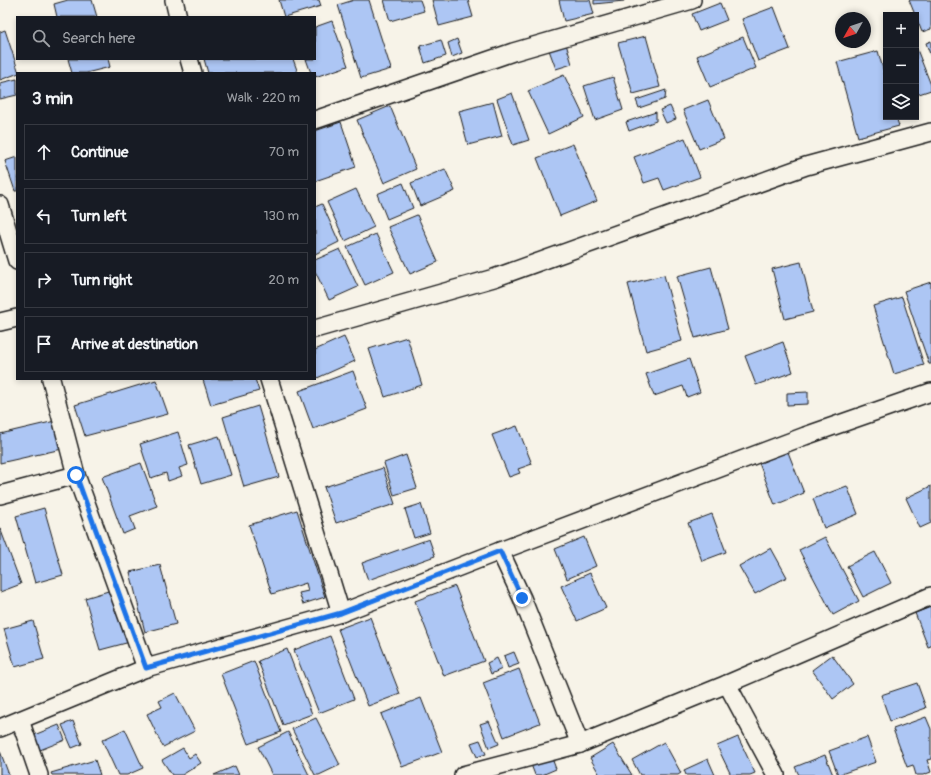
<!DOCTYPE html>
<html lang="en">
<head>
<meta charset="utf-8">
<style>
	:root { --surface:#171b24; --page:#20242c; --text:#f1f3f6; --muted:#9ea1a6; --line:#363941 }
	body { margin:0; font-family:Pangolin,sans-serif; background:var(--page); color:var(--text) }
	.controls { position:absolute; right:12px; top:12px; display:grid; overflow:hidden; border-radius:0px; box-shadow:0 2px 6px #0003 }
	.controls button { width:36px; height:36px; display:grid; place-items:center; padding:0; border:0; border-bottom:1px solid var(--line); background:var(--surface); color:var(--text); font:20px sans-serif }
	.compass { position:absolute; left:835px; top:12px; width:36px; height:36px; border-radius:50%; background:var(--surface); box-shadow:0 2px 6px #0003; rotate:230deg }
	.stop { position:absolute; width:12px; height:12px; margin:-9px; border:3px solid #1a73e8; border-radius:50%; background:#fff }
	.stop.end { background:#1a73e8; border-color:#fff; box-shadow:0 1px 4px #0008 }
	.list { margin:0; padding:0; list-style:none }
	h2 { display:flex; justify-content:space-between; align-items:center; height:52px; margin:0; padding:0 16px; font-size:17px }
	h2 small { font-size:13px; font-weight:400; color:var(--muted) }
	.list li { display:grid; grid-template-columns:26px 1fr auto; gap:12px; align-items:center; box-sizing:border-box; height:56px; margin:0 8px 8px; padding:0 8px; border:1px solid var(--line); border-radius:0px }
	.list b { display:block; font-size:15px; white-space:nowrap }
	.list em { font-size:13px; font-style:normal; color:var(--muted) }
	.icon { flex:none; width:22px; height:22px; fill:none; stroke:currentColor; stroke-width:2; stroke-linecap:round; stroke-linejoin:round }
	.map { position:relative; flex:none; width:931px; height:775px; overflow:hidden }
	.search { position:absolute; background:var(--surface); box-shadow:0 2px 6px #0003; left:16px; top:16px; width:300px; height:44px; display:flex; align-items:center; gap:10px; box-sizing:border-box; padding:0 14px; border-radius:0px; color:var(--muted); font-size:15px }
	.panel { position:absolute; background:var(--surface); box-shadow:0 2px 6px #0003; left:16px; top:72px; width:300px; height:308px; border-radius:0px }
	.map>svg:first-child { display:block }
	.building { fill:#adc6f4; stroke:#1c1c1c }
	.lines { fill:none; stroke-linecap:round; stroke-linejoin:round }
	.minor-casing { stroke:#1c1c1c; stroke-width:20 }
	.minor { stroke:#f7f3e8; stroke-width:17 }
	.route { stroke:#1a73e8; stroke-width:5 }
</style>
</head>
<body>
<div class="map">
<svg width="931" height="775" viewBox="0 0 931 775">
	<rect width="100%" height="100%" fill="#f7f3e8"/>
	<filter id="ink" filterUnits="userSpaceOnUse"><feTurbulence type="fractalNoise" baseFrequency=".025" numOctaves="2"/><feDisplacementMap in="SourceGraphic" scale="8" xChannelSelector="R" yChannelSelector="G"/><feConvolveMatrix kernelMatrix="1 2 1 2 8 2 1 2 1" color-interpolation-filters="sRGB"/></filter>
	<g filter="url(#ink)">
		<!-- building -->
		<g class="building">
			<path d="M68,0H92L97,17H57L54,4Z"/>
			<path d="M279,0H319L321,6L284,17Z"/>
			<path d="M354,0H369L391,69L361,78L338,5Z"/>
			<path d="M384,0H420L424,11L390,21Z"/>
			<path d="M432,0H468L473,17L439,26Z"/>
			<path d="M559,0H590L594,14L564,21Z"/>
			<path d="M594,0H624V1L594,4Z"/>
			<path d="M909,0H931V29L922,32Z"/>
			<path d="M720,3L727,20L699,31L692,14Z"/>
			<path d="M774,7L790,49L758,61L742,19Z"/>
			<path d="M332,21L348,66L315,77V73H311L306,59H315V27Z"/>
			<path d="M5,30L19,73L0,80V32Z"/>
			<path d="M646,36L660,87L633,94L618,43Z"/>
			<path d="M743,37L756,68L710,87L697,56Z"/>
			<path d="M457,39L462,53L452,57L448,43Z"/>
			<path d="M441,40L446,56L425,63L420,46Z"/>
			<path d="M931,41V57L926,43Z"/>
			<path d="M566,44L572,64L556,69L549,50Z"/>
			<path d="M916,47L931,85V90L916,95Z"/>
			<path d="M878,51L886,80V117H896L899,126L858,137L837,62Z"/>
			<path d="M68,59H108L110,67L86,73H72Z"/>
			<path d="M204,59H293L298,73H208Z"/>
			<path d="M564,75L584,117L548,134L528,91Z"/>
			<path d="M613,77L623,110L595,120L584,86Z"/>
			<path d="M17,79V95L0,99V83Z"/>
			<path d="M666,90L665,99L639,108L636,100Z"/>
			<path d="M512,93L529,140L513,145L497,99Z"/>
			<path d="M708,100L724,139L699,149L683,110Z"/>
			<path d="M493,102L502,136L468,145L459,111Z"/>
			<path d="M390,106L416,169L384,183L357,120Z"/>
			<path d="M670,106L676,119L666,123L660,110Z"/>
			<path d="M656,112V121L629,131L626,122Z"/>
			<path d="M341,122L356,167L315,181V131Z"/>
			<path d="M685,138L700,177L664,190L659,178L644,183L634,157Z"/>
			<path d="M573,144L597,201L560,216L537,158Z"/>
			<path d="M17,157V191H15L5,161Z"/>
			<path d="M445,169L455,191L420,206L411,183Z"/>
			<path d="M403,183L413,208L387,219L377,194Z"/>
			<path d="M356,189L374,227L345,241L327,202Z"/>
			<path d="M322,204L339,242L315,254V207Z"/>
			<path d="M417,215L438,262L410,274L388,227Z"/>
			<path d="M376,234L394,272L365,285L347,247Z"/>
			<path d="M340,249L358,287L329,300L315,271V260Z"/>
			<path d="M801,262L813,312L785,319L772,269Z"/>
			<path d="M711,267L728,329L695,338L677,276Z"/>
			<path d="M664,275L682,341L646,351L628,284Z"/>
			<path d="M931,282V364H929L904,291Z"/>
			<path d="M902,297L924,365L894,374L873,306Z"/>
			<path d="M344,337L355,361L315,379V350Z"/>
			<path d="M407,337L422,385L385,397L369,349Z"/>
			<path d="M783,342L793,372L756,385L745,356Z"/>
			<path d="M689,359L700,392L687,397L683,386L654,396L646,374Z"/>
			<path d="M353,371L367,409L313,429L299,391Z"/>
			<path d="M205,379H255L259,391L211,405L203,380Z"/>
			<path d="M156,380L168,414L85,436L75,405Z"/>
			<path d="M808,392V404L787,405V393Z"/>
			<path d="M258,406L279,477L244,487L223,417Z"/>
			<path d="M55,421L62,449L0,463V434Z"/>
			<path d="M517,426L532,464L518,469L520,473L509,477L492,435Z"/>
			<path d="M178,432L188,465L179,468L182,476L168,481L166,473L151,478L140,444Z"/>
			<path d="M219,436L231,475L201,484L189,445Z"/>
			<path d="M788,452L804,493L775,505L759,463Z"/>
			<path d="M406,455L417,488L394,495L384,463Z"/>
			<path d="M141,463L157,506L130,516L135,529L123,534L102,477Z"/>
			<path d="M383,468L395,504L336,523L324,487Z"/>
			<path d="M847,486L858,514L824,528L813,499Z"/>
			<path d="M931,486V523L920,528L906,498Z"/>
			<path d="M421,504L430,533L414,538L405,509Z"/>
			<path d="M44,508L63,575L35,583L16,516Z"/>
			<path d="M297,510L325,597L303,604L299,593L308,591L306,583L272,594L249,525Z"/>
			<path d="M712,514L726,552L702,561L688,523Z"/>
			<path d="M0,528L21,584L0,592Z"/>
			<path d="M584,537L596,566L567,579L555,549Z"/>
			<path d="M825,537L859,601L833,615L799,550Z"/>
			<path d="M429,539L435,556L368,580L362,563Z"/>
			<path d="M771,548L787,577L755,594L739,566Z"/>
			<path d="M875,552L891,583L863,597L847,566Z"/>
			<path d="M160,565L176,624L145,632L130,572Z"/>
			<path d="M590,573L606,608L577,621L561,586Z"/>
			<path d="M455,586L484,661L444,676L415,601Z"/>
			<path d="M115,589L130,642L100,650L85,598Z"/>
			<path d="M931,607V646L928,647L915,613Z"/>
			<path d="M370,617L400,694L368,706L338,629Z"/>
			<path d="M33,621L44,659L15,667L4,629Z"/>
			<path d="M330,636L354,699L319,713L294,650Z"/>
			<path d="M287,649L312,714L283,725L258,661Z"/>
			<path d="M514,652L519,664L508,668L504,656Z"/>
			<path d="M832,655L853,684L833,699L812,670Z"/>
			<path d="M497,658L502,669L491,674L487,663Z"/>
			<path d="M254,661L281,732L248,744L221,674Z"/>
			<path d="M519,669L540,723L504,737L483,683Z"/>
			<path d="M917,683L926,708L890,721L881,695Z"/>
			<path d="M175,693L195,731L163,747L147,714L162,707L159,701Z"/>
			<path d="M421,698L442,752L402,767L381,714Z"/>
			<path d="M926,717L931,729V759L927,760L931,772L923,775H916L913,765L907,767L893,729Z"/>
			<path d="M316,718L340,765L319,775H315L292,729Z"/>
			<path d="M73,721L82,744L72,748L62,725Z"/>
			<path d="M489,721L499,744L489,748L480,724Z"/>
			<path d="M59,725L65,740L40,750L34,735Z"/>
			<path d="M125,729L143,768L127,775H118L102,740Z"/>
			<path d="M288,732L309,775H272L258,747Z"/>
			<path d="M738,737L755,773L750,775H731L717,746Z"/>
			<path d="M867,737L876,762L838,775L829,751Z"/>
			<path d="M480,740L486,754L477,757L471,743Z"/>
			<path d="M664,742L681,773L678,775H640L632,760Z"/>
			<path d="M613,744L632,775H600L590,758Z"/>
			<path d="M183,748L189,758L195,754L201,763L182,775H172L162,760Z"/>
			<path d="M0,751L9,775H0Z"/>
			<path d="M550,753L556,769L542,775H535L530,762Z"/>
			<path d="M825,755L833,775H799L795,767Z"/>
			<path d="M708,759L715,775H686L684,770Z"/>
			<path d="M95,760L100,775H52L51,773Z"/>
			<path d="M235,766L239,775H214Z"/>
		</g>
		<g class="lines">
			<!-- minor casing -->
			<g class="minor-casing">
				<g id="minor">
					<path d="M174,0L178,17"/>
					<path d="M189,59L193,73"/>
					<path d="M315,120L513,52L692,0"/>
					<path d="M0,205L17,261"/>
					<path d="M0,322L17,318"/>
					<path d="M315,329L494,278L806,166L931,132"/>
					<path d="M51,379L76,475L146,668"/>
					<path d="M269,379L341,613"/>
					<path d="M0,495L76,475"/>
					<path d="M500,551L522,598L580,744"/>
					<path d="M727,684L776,775"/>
					<path d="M20,720L39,775"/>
					<path d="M0,728L146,668L341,613L500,551L805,436L931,392"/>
					<path d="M463,775L580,744L727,684L931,596"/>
				</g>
			</g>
			<!-- minor -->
			<use href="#minor" class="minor"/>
		</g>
	</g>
	<g class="lines" filter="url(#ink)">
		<!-- route -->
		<path class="route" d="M76,475L146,668L341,613L500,551L522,598"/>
	</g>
</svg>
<div class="controls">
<button>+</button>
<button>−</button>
<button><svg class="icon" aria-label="layers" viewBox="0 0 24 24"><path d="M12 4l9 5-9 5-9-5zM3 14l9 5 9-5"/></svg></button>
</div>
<svg class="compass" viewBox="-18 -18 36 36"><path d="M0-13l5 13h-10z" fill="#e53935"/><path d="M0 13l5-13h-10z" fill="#9ea1a6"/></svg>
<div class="stop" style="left:76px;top:475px"></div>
<div class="stop end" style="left:522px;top:598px"></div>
<div class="search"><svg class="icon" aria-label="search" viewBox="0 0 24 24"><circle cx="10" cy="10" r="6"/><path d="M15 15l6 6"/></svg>Search here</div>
<section class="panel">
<h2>3 min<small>Walk · 220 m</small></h2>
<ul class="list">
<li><svg class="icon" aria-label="ahead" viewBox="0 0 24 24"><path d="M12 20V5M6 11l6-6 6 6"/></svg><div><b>Continue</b></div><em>70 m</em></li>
<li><svg class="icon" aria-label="left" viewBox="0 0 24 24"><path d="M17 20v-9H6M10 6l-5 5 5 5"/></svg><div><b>Turn left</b></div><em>130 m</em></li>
<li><svg class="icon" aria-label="right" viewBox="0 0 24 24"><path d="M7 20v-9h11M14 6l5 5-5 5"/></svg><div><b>Turn right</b></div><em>20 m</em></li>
<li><svg class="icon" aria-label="arrive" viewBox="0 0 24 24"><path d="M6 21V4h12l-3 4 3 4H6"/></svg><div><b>Arrive at destination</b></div></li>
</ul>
</section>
</div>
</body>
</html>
